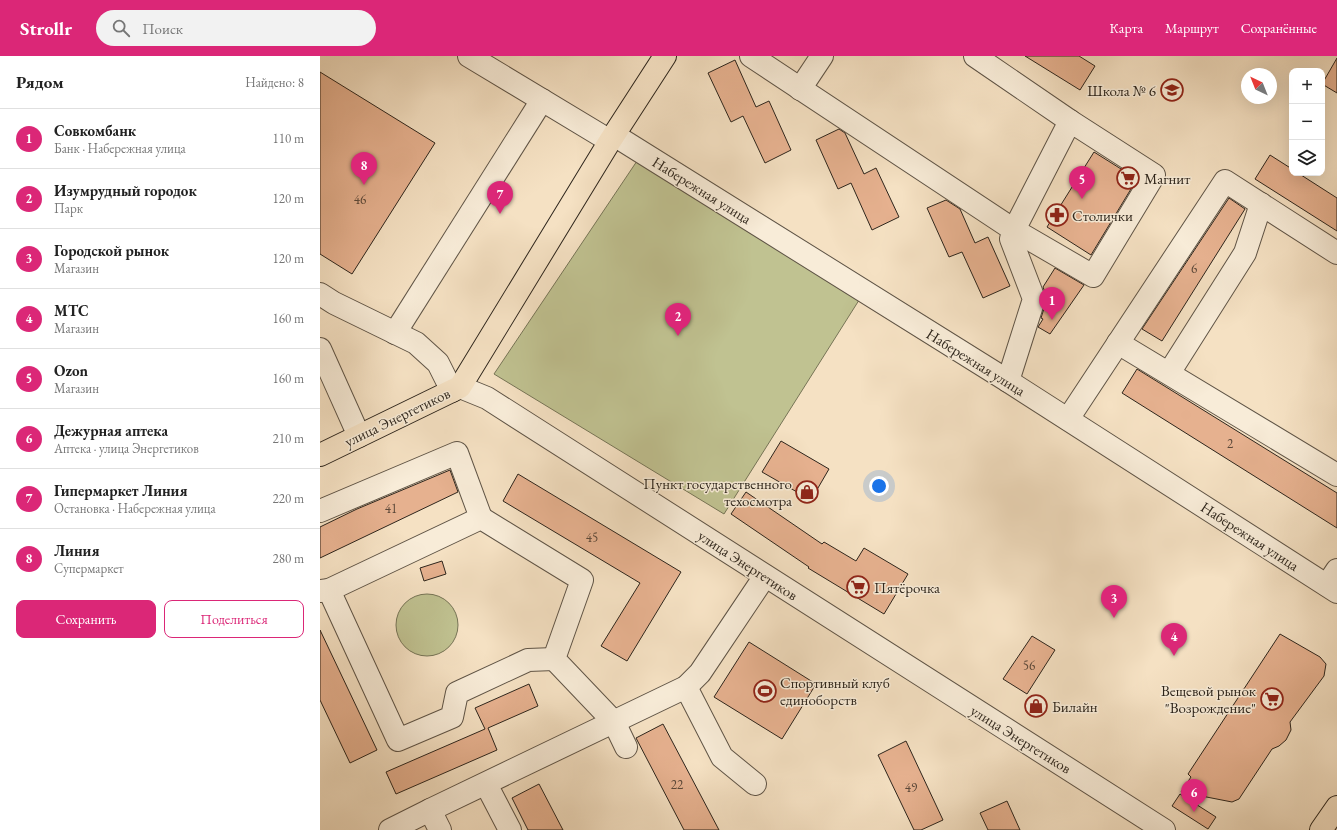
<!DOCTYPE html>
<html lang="ru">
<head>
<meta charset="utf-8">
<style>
	:root { --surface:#fff; --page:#f2f2f2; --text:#222; --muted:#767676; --line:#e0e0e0; --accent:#db2777 }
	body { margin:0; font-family:"EB Garamond",serif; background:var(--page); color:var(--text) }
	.controls { position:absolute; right:12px; top:12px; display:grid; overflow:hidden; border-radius:8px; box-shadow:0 4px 16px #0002 }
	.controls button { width:36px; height:36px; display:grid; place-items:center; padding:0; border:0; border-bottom:1px solid var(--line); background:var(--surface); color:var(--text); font:20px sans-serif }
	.compass { position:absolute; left:921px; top:12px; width:36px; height:36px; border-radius:50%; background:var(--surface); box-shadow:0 4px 16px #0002; rotate:317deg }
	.you { position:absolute; left:559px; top:430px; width:14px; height:14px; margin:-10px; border:3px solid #fff; border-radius:50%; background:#1a73e8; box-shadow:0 0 0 6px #1a73e833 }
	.badge { display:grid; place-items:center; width:26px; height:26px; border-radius:50%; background:var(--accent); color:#fff; font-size:13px; font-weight:700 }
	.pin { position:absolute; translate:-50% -33px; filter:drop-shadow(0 1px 2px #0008) }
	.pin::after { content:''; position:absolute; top:21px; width:14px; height:12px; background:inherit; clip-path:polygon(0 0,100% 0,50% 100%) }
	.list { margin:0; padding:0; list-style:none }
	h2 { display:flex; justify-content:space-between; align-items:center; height:52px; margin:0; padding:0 16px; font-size:17px }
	h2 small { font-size:13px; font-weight:400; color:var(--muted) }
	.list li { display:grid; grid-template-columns:26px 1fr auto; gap:12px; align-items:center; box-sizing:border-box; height:60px; padding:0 16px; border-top:1px solid var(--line) }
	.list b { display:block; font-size:15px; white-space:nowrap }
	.list p { margin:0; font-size:13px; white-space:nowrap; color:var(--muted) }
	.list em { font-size:13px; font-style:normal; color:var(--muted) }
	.actions { display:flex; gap:8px; padding:12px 16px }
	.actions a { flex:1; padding:9px 0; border:1px solid var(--accent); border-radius:8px; text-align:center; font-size:14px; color:var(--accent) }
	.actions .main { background:var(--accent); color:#fff }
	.icon { flex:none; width:22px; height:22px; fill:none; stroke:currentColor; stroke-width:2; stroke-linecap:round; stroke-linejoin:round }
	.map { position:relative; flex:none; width:1017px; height:774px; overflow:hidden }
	header { display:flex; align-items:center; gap:24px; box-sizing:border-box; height:56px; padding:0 20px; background:var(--accent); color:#fff }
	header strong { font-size:19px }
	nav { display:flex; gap:22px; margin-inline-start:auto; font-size:14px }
	.search { width:280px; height:36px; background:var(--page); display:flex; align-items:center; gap:10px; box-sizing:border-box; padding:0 14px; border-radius:22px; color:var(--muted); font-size:15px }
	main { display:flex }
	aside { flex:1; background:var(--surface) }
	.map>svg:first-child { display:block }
	.green { fill:#c0c291; stroke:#767456 }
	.building { fill:#e6b18f; stroke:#2d251c }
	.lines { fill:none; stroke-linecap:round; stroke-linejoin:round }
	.minor-casing { stroke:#5f5446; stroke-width:24 }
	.major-casing { stroke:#2d251c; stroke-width:24 }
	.minor { stroke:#f8ecd8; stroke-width:22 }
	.major { stroke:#f5e1c3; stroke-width:22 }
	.labels { text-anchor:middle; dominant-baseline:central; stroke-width:3; stroke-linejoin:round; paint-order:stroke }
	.number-label { font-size:13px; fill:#5b4839 }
	.poi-label { font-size:15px; fill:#2d251c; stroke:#f8ecd8; text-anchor:start }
	.street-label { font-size:15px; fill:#2d251c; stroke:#f8ecd8 }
</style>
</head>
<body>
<header>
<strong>Strollr</strong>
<div class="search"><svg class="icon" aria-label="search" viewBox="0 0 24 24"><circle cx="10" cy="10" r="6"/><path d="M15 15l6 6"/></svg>Поиск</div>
<nav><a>Карта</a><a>Маршрут</a><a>Сохранённые</a></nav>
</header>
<main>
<aside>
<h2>Рядом<small>Найдено: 8</small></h2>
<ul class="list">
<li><span class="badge">1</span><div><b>Совкомбанк</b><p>Банк · Набережная улица</p></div><em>110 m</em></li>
<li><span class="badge">2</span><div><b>Изумрудный городок</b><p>Парк</p></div><em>120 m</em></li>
<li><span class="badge">3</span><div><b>Городской рынок</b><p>Магазин</p></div><em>120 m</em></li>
<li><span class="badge">4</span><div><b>МТС</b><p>Магазин</p></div><em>160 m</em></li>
<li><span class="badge">5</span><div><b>Ozon</b><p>Магазин</p></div><em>160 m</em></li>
<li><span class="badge">6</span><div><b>Дежурная аптека</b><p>Аптека · улица Энергетиков</p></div><em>210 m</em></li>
<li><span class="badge">7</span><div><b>Гипермаркет Линия</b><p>Остановка · Набережная улица</p></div><em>220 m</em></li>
<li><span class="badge">8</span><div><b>Линия</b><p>Супермаркет</p></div><em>280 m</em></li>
</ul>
<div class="actions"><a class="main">Сохранить</a><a>Поделиться</a></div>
</aside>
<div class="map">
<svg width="1017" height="774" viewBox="0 0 1017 774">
	<rect width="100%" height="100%" fill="#f5e1c3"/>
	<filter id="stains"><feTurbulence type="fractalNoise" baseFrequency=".005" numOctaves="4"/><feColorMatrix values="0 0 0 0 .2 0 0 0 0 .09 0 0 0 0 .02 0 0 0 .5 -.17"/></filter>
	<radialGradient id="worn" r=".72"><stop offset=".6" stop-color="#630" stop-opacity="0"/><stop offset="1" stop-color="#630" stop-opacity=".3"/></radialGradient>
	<!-- green -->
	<g class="green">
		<path d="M317,105L541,241L404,458L174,318Z"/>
		<circle cx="107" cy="569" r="31"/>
	</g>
	<!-- building -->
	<g class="building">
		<path d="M705,0H759L775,10L760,34Z"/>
		<path d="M1017,2V37L1002,28Z"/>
		<path d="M415,4L436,51L449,45L471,94L445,107L423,60L411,66L388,17Z"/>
		<path d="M0,16L115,87L32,218L0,198Z"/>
		<path d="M519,73L525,77L544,118L556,112L579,161L552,174L531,127L518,133L496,84Z"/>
		<path d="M774,96L817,123L771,199L727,171Z"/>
		<path d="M950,99L972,113V117H978L1017,142V175L935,123Z"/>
		<path d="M909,142L925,153L842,285L822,273Z"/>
		<path d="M626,144L640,153L655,187L668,181L690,230L663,242L642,196L629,201L607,152Z"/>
		<path d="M735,212L764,229L730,278L718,271L723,263L721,262L726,246V239L723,231Z"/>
		<path d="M817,313L1017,437V472L802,337Z"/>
		<path d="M461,385L509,413L491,444L442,416Z"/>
		<path d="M130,414L138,436L0,502V471L37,453Z"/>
		<path d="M198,418L361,516L307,605L281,590L320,527L183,445Z"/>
		<path d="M426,436L502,488L504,486L536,505L544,492L588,518L564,558L488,512L489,511L411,458Z"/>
		<path d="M122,505L126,518L104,525L100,512Z"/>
		<path d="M0,574L57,694L30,707L0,644Z"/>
		<path d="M960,578L1000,601L1006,608L1004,620L970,666L971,674L966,684L959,690L952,693L919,743L912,746L861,736L871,721L868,718Z"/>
		<path d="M712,580L735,594L707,638L683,623Z"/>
		<path d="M429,586L496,628L462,683L394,641Z"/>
		<path d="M209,628L218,650L168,672L177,694L76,738L66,716L165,673L155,652Z"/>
		<path d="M343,668L399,774H364L316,682Z"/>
		<path d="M586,685L623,764L601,774H594L558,699Z"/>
		<path d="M219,728L243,774H208L192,742Z"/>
		<path d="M860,738L896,761L888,773L852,750Z"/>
		<path d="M687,745L700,774H668L660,757Z"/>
	</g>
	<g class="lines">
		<!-- minor casing -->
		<g class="minor-casing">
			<g id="minor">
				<path d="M149,0L290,85"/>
				<path d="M431,0L694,174L691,183L714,243L688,325"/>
				<path d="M655,0L750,65"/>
				<path d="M480,33L502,0"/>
				<path d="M750,65L834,119L773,220L694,174Z"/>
				<path d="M294,79L688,325L1017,536"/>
				<path d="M0,238L14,247L96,287L118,307L132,335"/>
				<path d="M75,277L222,44"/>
				<path d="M798,287L1017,419"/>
				<path d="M0,293L39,380"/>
				<path d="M849,317L925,197L941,148"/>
				<path d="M140,331L167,342L844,774"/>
				<path d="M748,363L905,125L1017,197"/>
				<path d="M0,455L137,397L161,462"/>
				<path d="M1007,529L1017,514"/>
				<path d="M9,534L78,684L132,661L137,637L208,604L234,603"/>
				<path d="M0,535L9,534L161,462L262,524L234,603L294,666L306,691"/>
				<path d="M366,631L402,701L435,728"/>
				<path d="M166,728L190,774"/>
				<path d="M70,774L110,754"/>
				<path d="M120,774L110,754L366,631L380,617L445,520"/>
			</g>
		</g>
		<!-- major casing -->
		<g class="major-casing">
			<g id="major">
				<path d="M0,399L140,331L290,85L345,0"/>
				<path d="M1001,774L1017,751"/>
			</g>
		</g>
		<!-- minor -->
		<use href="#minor" class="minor"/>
		<!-- major -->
		<use href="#major" class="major"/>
	</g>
	<!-- icons -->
	<defs>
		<g id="school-ring" transform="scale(1.15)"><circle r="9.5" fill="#f8ecd8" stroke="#8f2418" stroke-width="1.5"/><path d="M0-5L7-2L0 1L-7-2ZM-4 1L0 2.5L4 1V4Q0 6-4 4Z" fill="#8f2418"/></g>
		<g id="supermarket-ring" transform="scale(1.15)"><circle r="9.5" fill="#f8ecd8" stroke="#8f2418" stroke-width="1.5"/><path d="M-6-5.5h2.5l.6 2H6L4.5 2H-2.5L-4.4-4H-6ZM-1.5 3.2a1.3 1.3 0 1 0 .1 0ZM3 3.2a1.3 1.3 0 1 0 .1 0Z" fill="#8f2418"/></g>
		<g id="pharmacy-ring" transform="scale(1.15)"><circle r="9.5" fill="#f8ecd8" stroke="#8f2418" stroke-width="1.5"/><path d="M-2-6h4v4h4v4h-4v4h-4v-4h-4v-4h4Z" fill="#8f2418"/></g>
		<g id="shop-ring" transform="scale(1.15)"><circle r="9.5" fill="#f8ecd8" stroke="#8f2418" stroke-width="1.5"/><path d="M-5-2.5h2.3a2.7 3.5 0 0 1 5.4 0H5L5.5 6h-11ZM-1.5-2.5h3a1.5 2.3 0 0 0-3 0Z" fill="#8f2418"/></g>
		<g id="stadium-ring" transform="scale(1.15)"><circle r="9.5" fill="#f8ecd8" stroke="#8f2418" stroke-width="1.5"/><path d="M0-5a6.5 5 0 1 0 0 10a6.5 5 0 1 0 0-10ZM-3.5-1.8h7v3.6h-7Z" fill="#8f2418"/></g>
	</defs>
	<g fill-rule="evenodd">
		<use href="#school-ring" x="852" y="34"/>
		<use href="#supermarket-ring" x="808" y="122"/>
		<use href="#pharmacy-ring" x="737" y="159"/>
		<use href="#shop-ring" x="487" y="436"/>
		<use href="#supermarket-ring" x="538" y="531"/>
		<use href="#stadium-ring" x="445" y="635"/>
		<use href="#supermarket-ring" x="952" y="643"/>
		<use href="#shop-ring" x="716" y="650"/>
	</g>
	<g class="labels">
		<!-- number labels -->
		<g class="number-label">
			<text x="40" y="143">46</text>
			<text x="874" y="212">6</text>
			<text x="910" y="387">2</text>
			<text x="71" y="452">41</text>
			<text x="272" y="481">45</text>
			<text x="709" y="609">56</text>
			<text x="357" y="728">22</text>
			<text x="591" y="731">49</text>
		</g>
		<!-- poi labels -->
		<g class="poi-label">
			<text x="836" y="34" text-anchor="end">Школа № 6</text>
			<text x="824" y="122">Магнит</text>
			<text x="752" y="159">Столички</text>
			<text x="472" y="427" text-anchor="end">Пункт государственного<tspan x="472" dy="17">техосмотра</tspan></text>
			<text x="554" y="531">Пятёрочка</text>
			<text x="460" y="626">Спортивный клуб<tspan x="460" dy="17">единоборств</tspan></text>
			<text x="936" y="634" text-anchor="end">Вещевой рынок<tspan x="936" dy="17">"Возрождение"</tspan></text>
			<text x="732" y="650">Билайн</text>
		</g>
		<!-- street labels -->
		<g class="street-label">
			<text transform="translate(382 134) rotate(32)">Набережная улица</text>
			<text transform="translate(656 306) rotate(32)">Набережная улица</text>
			<text transform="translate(77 361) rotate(-26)">улица Энергетиков</text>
			<text transform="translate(930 480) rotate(33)">Набережная улица</text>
			<text transform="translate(428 509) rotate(33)">улица Энергетиков</text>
			<text transform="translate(701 683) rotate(32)">улица Энергетиков</text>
		</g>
	</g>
	<rect width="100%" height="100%" filter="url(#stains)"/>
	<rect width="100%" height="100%" fill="url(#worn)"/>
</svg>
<div class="controls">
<button>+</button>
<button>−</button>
<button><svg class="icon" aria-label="layers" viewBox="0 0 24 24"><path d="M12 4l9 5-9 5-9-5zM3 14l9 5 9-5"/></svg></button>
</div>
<svg class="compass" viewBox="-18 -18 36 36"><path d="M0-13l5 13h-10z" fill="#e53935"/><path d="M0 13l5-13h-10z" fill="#767676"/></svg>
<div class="you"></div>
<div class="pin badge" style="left:732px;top:264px">1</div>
<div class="pin badge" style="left:358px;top:280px">2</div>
<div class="pin badge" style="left:794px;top:562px">3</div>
<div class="pin badge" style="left:854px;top:600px">4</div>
<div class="pin badge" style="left:762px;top:143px">5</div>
<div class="pin badge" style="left:874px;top:756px">6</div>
<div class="pin badge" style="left:180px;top:158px">7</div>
<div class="pin badge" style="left:44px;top:129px">8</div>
</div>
</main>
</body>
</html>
